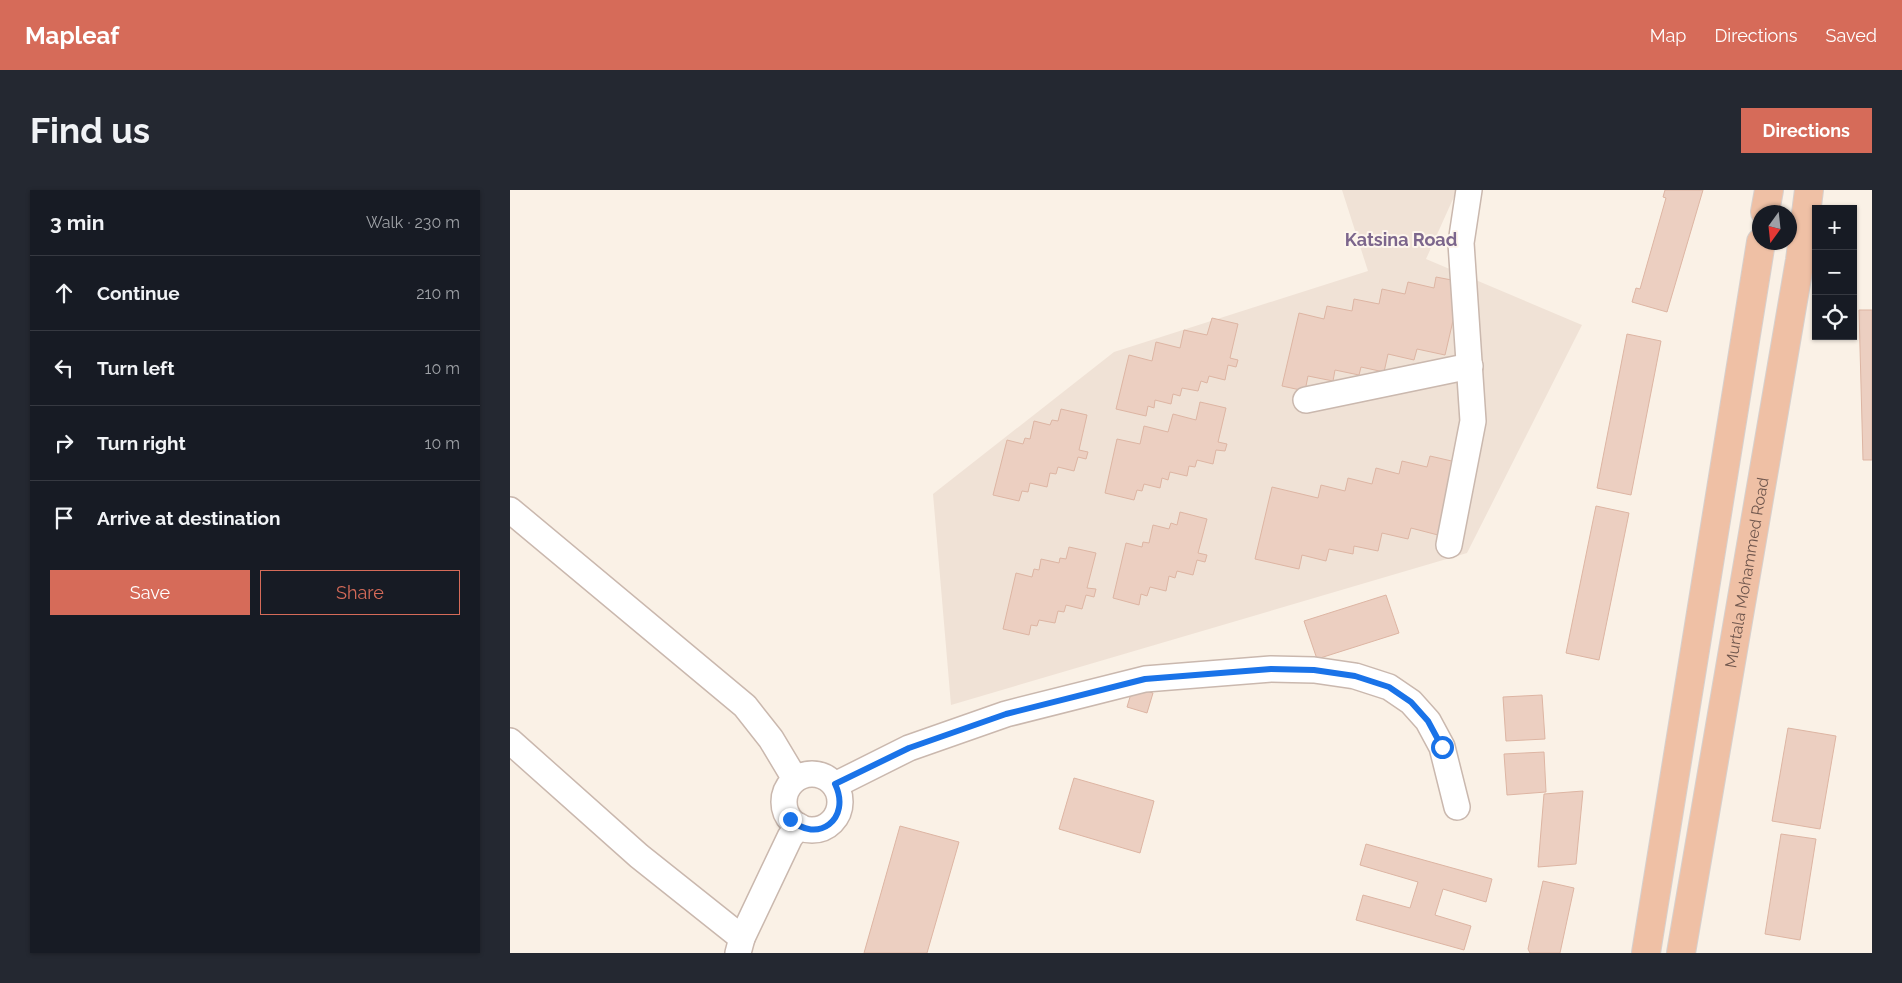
<!DOCTYPE html>
<html lang="en">
<head>
<meta charset="utf-8">
<style>
	:root { --surface:#171b24; --page:#242831; --text:#f1f3f6; --muted:#9ea1a6; --line:#363941; --accent:#d66b59 }
	body { margin:0; font-family:Raleway,sans-serif; background:var(--page); color:var(--text) }
	.controls { position:absolute; right:15px; top:15px; display:grid; overflow:hidden; border-radius:0px; box-shadow:0 1px 4px #0004 }
	.controls button { width:45px; height:45px; display:grid; place-items:center; padding:0; border:0; border-bottom:1px solid var(--line); background:var(--surface); color:var(--text); font:25px sans-serif }
	.compass { position:absolute; left:1242px; top:15px; width:45px; height:45px; border-radius:50%; background:var(--surface); box-shadow:0 1px 4px #0004; rotate:195deg }
	.stop { position:absolute; width:15px; height:15px; margin:-11px; border:4px solid #1a73e8; border-radius:50%; background:#fff }
	.stop.end { background:#1a73e8; border-color:#fff; box-shadow:0 1px 5px #0008 }
	.list { margin:0; padding:0; list-style:none }
	h2 { display:flex; justify-content:space-between; align-items:center; height:65px; margin:0; padding:0 20px; font-size:21px }
	h2 small { font-size:16px; font-weight:400; color:var(--muted) }
	.list li { display:grid; grid-template-columns:32px 1fr auto; gap:15px; align-items:center; box-sizing:border-box; height:75px; padding:0 20px; border-top:1px solid var(--line) }
	.list b { display:block; font-size:19px; white-space:nowrap }
	.list em { font-size:16px; font-style:normal; color:var(--muted) }
	.actions { display:flex; gap:10px; padding:15px 20px }
	.actions a { flex:1; padding:11px 0; border:1px solid var(--accent); border-radius:0px; text-align:center; font-size:18px; color:var(--accent) }
	.actions .main { background:var(--accent); color:#fff }
	.icon { flex:none; width:28px; height:28px; fill:none; stroke:currentColor; stroke-width:2; stroke-linecap:round; stroke-linejoin:round }
	.map { position:relative; flex:none; width:1362px; height:763px; overflow:hidden; border-radius:0px }
	header { display:flex; align-items:center; gap:30px; box-sizing:border-box; height:70px; padding:0 25px; background:var(--accent); color:#fff }
	header strong { font-size:24px }
	nav { display:flex; gap:28px; margin-inline-start:auto; font-size:18px }
	.intro { display:flex; align-items:center; justify-content:space-between; box-sizing:border-box; height:120px; padding:0 30px }
	h1 { margin:0; font-size:35px }
	.button { padding:12px 22px; border-radius:0px; background:var(--accent); color:#fff; font-size:18px; font-weight:700 }
	main { display:flex; gap:30px; padding:0 30px }
	aside { flex:1; background:var(--surface); border-radius:0px; box-shadow:0 1px 4px #0004 }
	.map>svg:first-child { display:block }
	.residential { fill:#f0e2d6 }
	.building { fill:#eccfc1; stroke:#ddb5a3 }
	.lines { fill:none; stroke-linecap:round; stroke-linejoin:round }
	.minor-casing { stroke:#cab8ae; stroke-width:28 }
	.trunk-casing { stroke:#d7d0cd; stroke-width:30 }
	.minor { stroke:#fff; stroke-width:25 }
	.trunk { stroke:#efc0a5; stroke-width:28 }
	.route { stroke:#1a73e8; stroke-width:6 }
	.labels { text-anchor:middle; dominant-baseline:central; stroke-width:4; stroke-linejoin:round; paint-order:stroke }
	.street-label { font-size:16px; fill:#70574e; stroke:#fdf5ec }
	.neighbourhood-label { font-size:18px; font-weight:bold; fill:#7c668c; stroke:#fdf5ec }
</style>
</head>
<body>
<header>
<strong>Mapleaf</strong>
<nav><a>Map</a><a>Directions</a><a>Saved</a></nav>
</header>
<div class="intro"><h1>Find us</h1><a class="button">Directions</a></div>
<main>
<aside>
<h2>3 min<small>Walk · 230 m</small></h2>
<ul class="list">
<li><svg class="icon" aria-label="ahead" viewBox="0 0 24 24"><path d="M12 20V5M6 11l6-6 6 6"/></svg><div><b>Continue</b></div><em>210 m</em></li>
<li><svg class="icon" aria-label="left" viewBox="0 0 24 24"><path d="M17 20v-9H6M10 6l-5 5 5 5"/></svg><div><b>Turn left</b></div><em>10 m</em></li>
<li><svg class="icon" aria-label="right" viewBox="0 0 24 24"><path d="M7 20v-9h11M14 6l5 5-5 5"/></svg><div><b>Turn right</b></div><em>10 m</em></li>
<li><svg class="icon" aria-label="arrive" viewBox="0 0 24 24"><path d="M6 21V4h12l-3 4 3 4H6"/></svg><div><b>Arrive at destination</b></div></li>
</ul>
<div class="actions"><a class="main">Save</a><a>Share</a></div>
</aside>
<div class="map">
<svg width="1362" height="763" viewBox="0 0 1362 763">
	<rect width="100%" height="100%" fill="#faf1e6"/>
	<!-- residential -->
	<path class="residential" d="M832,0H947L916,69L1072,135L957,363L441,515L423,304L604,162L858,81Z"/>
	<!-- building -->
	<g class="building">
		<path d="M1155,0H1193L1157,122L1122,112L1126,98L1130,99L1156,8L1153,7Z"/>
		<path d="M926,87L952,92L935,165L907,159L904,170L878,164L874,182L851,177L849,185L825,180L823,191L798,186L795,201L772,196L789,123L814,129L817,116L842,121L844,109L869,114L872,99L895,104L898,92L924,98Z"/>
		<path d="M1349,120H1362V270H1353Z"/>
		<path d="M702,128L728,134L720,168L728,170L726,177L718,175L715,190L699,186L697,193L691,191L688,201L672,198L670,206L663,204L661,214L645,210L644,218L638,216L636,226L606,219L619,165L642,171L646,152L670,158L674,140L697,145Z"/>
		<path d="M1117,144L1151,151L1121,305L1087,298Z"/>
		<path d="M690,212L716,218L708,252L717,254L715,261L706,260L703,274L687,270L685,277L679,276L677,286L660,282L658,290L652,288L650,298L634,294L632,301L627,300L624,310L595,303L607,249L630,254L634,236L658,242L663,224L686,230Z"/>
		<path d="M551,219L577,225L569,260L578,262L576,269L568,267L564,281L548,277L546,284L540,283L537,297L520,293L518,302L512,301L509,311L483,305L497,250L513,254L515,248L520,249L524,231L540,235L542,230L548,231Z"/>
		<path d="M920,266L946,272L928,345L901,338L898,349L872,343L868,361L844,356L843,364L819,359L816,371L792,365L789,379L745,369L762,297L808,308L811,295L835,301L838,288L862,294L866,278L889,284L892,271L917,277Z"/>
		<path d="M1086,316L1119,323L1089,470L1056,463Z"/>
		<path d="M670,322L697,329L688,363L697,365L695,372L687,370L683,385L667,381L665,388L659,386L656,401L640,397L637,406L631,404L629,415L603,408L616,353L632,357L633,352L639,353L643,335L659,339L661,333L667,335Z"/>
		<path d="M559,357L586,363L577,398L586,399L584,407L576,405L572,419L556,415L554,422L548,421L545,433L529,430L527,436L521,435L519,445L493,439L506,383L522,387L524,379L529,380L531,369L549,373L550,368L556,369Z"/>
		<path d="M876,405L889,443L807,469L794,431Z"/>
		<path d="M623,497L643,503L637,523L617,517Z"/>
		<path d="M1032,505L1035,549L996,551L993,507Z"/>
		<path d="M1278,538L1326,546L1310,639L1262,631Z"/>
		<path d="M1034,562L1036,602L997,605L994,564Z"/>
		<path d="M564,588L644,611L630,663L549,639Z"/>
		<path d="M1073,601L1066,674L1028,677L1034,604Z"/>
		<path d="M390,636L449,652L417,763H354Z"/>
		<path d="M1271,644L1306,649L1290,750L1255,744Z"/>
		<path d="M856,654L982,689L976,712L933,699L925,725L961,736L954,760L846,730L853,705L900,718L908,692L850,675Z"/>
		<path d="M1033,691L1064,698L1050,763H1020L1018,759Z"/>
	</g>
	<g class="lines">
		<!-- minor casing -->
		<g class="minor-casing">
			<g id="minor">
				<path d="M796,210L960,176"/>
				<path d="M0,320L235,516L261,549L285,589"/>
				<path d="M939,355L963,231L951,53L959,0"/>
				<path d="M0,551L129,666L232,748"/>
				<circle cx="302" cy="612" r="28"/>
				<path d="M325,595L399,558L496,524L635,489L761,479L804,480L845,486L879,497L901,512L918,531L932,557L947,617"/>
				<path d="M228,763L232,748L280,647L289,636"/>
			</g>
		</g>
		<!-- trunk casing -->
		<g class="trunk-casing">
			<g id="trunk">
				<path d="M1255,22L1259,0"/>
				<path d="M1136,763L1251,52"/>
				<path id="s1" d="M1171,763L1290,70L1299,0"/>
			</g>
		</g>
		<!-- minor -->
		<use href="#minor" class="minor"/>
		<!-- trunk -->
		<use href="#trunk" class="trunk"/>
	</g>
	<g class="lines">
		<!-- route -->
		<path class="route" d="M280,629C307,655 342,629 325,594L399,558L496,524L635,489L761,479L804,480L845,486L879,497L901,512L918,531L932,557"/>
	</g>
	<g class="labels">
		<!-- street labels -->
		<g class="street-label">
			<text stroke="none"><textPath href="#s1" startOffset="386">Murtala Mohammed Road</textPath></text>
		</g>
		<!-- neighbourhood labels -->
		<g class="neighbourhood-label">
			<text x="891" y="49">Katsina Road</text>
		</g>
	</g>
</svg>
<div class="controls">
<button>+</button>
<button>−</button>
<button><svg class="icon" aria-label="locate" viewBox="0 0 24 24"><circle cx="12" cy="12" r="6"/><path d="M12 2v4M12 18v4M2 12h4M18 12h4"/></svg></button>
</div>
<svg class="compass" viewBox="-18 -18 36 36"><path d="M0-13l5 13h-10z" fill="#e53935"/><path d="M0 13l5-13h-10z" fill="#9ea1a6"/></svg>
<div class="stop" style="left:932px;top:557px"></div>
<div class="stop end" style="left:280px;top:629px"></div>
</div>
</main>
</body>
</html>
